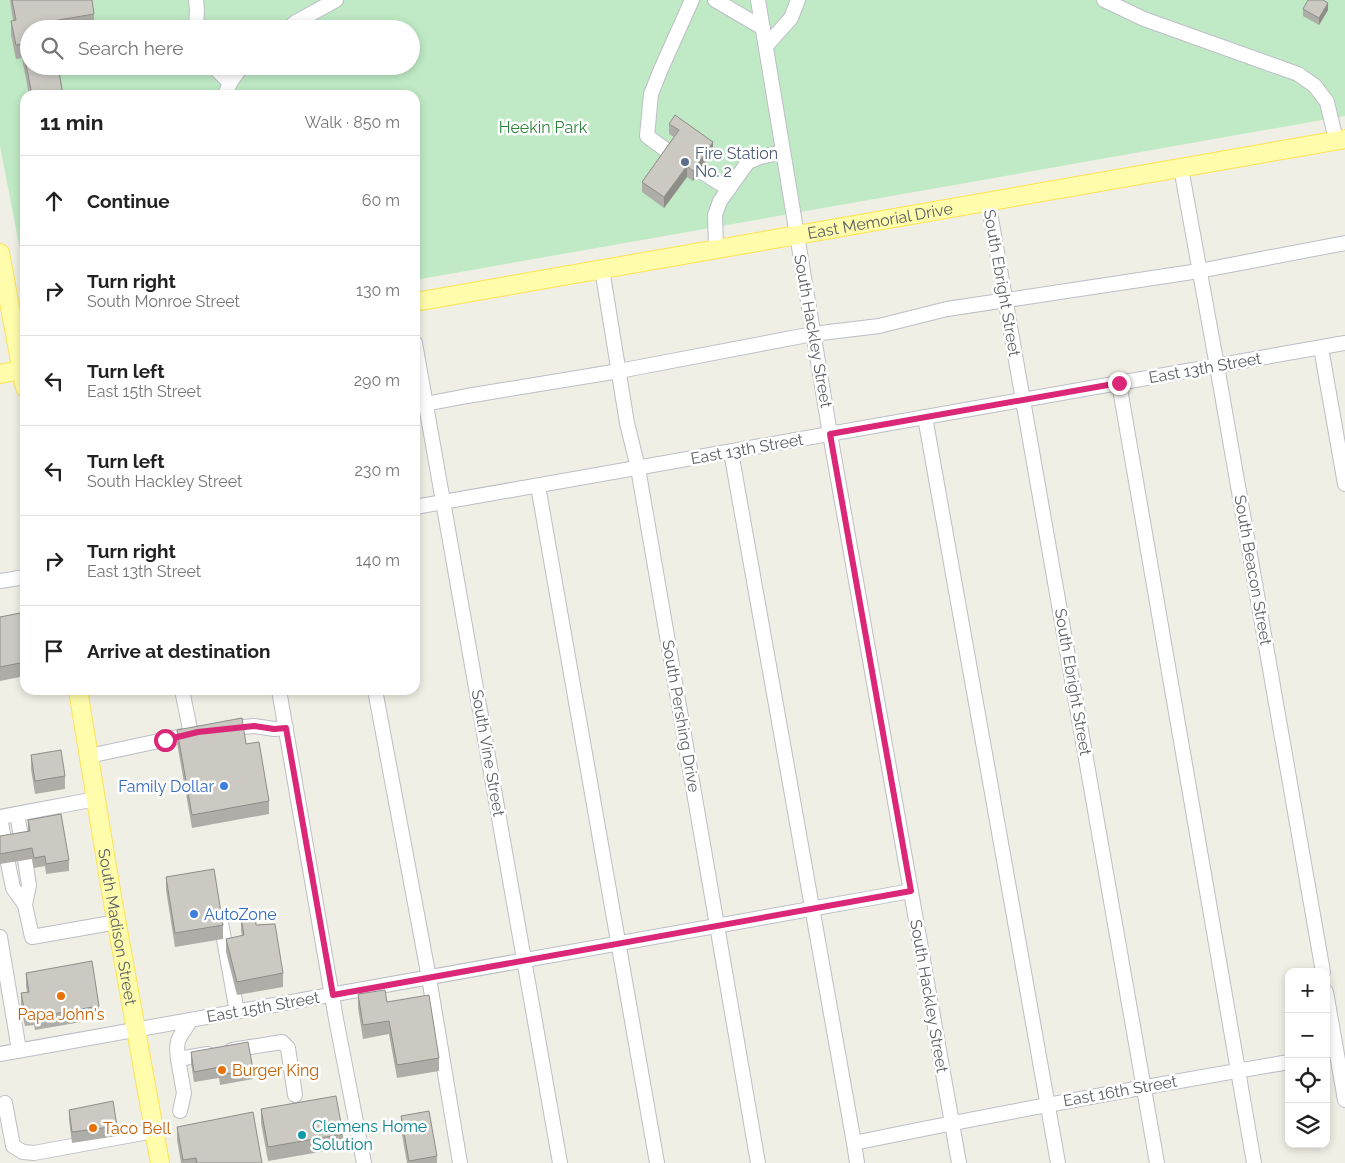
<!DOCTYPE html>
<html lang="en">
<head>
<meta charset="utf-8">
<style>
	:root { --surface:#fff; --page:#f2f2f2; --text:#222; --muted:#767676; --line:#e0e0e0 }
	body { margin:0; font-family:Raleway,sans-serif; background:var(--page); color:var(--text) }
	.controls { position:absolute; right:15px; bottom:15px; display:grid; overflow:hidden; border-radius:10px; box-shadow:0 2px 8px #0003 }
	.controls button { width:45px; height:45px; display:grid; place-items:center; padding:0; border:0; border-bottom:1px solid var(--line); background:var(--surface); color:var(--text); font:25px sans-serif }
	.stop { position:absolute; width:15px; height:15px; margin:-11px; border:4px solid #db2777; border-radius:50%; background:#fff }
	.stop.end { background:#db2777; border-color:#fff; box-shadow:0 1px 5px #0008 }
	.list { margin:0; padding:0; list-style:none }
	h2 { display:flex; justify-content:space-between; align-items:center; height:65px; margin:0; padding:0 20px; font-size:21px }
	h2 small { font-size:16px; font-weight:400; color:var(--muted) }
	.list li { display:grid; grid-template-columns:32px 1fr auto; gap:15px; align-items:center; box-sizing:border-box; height:90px; padding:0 20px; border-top:1px solid var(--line) }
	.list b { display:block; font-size:19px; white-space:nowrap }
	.list p { margin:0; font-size:16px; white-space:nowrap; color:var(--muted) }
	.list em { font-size:16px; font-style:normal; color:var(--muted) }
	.icon { flex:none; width:28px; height:28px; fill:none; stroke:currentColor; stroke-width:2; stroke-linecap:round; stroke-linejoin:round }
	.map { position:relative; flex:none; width:1345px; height:1163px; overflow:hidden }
	.search { position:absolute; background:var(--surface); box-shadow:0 2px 8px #0003; left:20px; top:20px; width:400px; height:55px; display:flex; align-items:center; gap:12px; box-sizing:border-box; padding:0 18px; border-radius:28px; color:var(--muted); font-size:19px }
	.panel { position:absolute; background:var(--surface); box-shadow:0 2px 8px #0003; left:20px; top:90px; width:400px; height:605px; border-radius:15px }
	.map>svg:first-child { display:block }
	.green { fill:#bfeac5; fill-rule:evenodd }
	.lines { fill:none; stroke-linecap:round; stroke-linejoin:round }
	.minor-casing { stroke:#bcbec5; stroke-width:16 }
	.major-casing { stroke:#fde351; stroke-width:20 }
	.minor { stroke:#fff; stroke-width:14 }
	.major { stroke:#fffcab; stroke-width:18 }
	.wall { fill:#afada7 }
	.shaded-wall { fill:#8e8d88 }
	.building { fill:#cbc9c2; stroke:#8e8d88 }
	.route { stroke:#db2777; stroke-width:6 }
	.service-dot { fill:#5c6f8a; stroke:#fff; stroke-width:2 }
	.shop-dot { fill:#3f7fe0; stroke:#fff; stroke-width:2 }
	.food-dot { fill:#e8710a; stroke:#fff; stroke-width:2 }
	.culture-dot { fill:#0f9aa8; stroke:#fff; stroke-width:2 }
	.labels { text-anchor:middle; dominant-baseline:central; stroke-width:5; stroke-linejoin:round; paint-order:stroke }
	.park-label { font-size:16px; fill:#2e843d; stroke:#fff }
	.service-label { font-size:16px; fill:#4e5e75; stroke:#fff; text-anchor:start }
	.street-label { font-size:16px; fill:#5c6067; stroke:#fff }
	.shop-label { font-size:16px; fill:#366cbe; stroke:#fff; text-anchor:end }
	.food-label { font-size:16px; fill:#c56008; stroke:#fff; text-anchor:start }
	.culture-label { font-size:16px; fill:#0d838f; stroke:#fff; text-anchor:start }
</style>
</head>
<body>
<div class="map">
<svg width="1345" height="1163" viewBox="0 0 1345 1163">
	<rect width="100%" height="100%" fill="#f0efe5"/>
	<!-- green -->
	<path class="green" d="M0,0H1345V116L415,280V95H25V275L0,146ZM29,29H411V66H29Z"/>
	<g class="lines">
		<!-- minor casing -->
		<g class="minor-casing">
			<g id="minor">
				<path d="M196,0L197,10L196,29"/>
				<path d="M715,0L763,28"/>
				<path d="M758,0L830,434L959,1163"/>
				<path d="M1104,0L1144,19L1298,74L1315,86L1327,102L1336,140"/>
				<path d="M287,29L296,22L336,0"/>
				<path d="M766,46L791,18L798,0"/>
				<path d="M213,66L230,83"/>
				<path d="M225,95L230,83L242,66"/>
				<path d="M670,153L647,136L651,94L661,69L692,0"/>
				<path d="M1181,168L1217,366L1323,972"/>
				<path d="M700,171L729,189"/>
				<path d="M988,201L1157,1163"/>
				<path d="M716,249L715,215L720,201L748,162L760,157L783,152"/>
				<path d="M602,269L627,423L638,468L758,1163"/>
				<path d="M415,343L560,1163"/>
				<path d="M1321,348L1345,484"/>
				<path d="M1119,383L1254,1163"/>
				<path d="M415,406L467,396L619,371L813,334L879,326L947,309L1199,271L1345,243"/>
				<path d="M925,417L1058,1163"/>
				<path d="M731,452L854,1143"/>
				<path d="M538,486L657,1163"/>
				<path d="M415,507L1345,343"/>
				<path d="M0,581L25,577"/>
				<path d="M182,690L191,734"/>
				<path d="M279,690L336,1019L364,1163"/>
				<path d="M375,690L429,978L460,1163"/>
				<path d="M224,729L254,726L274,729L286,728"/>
				<path d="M89,756L196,733"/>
				<path d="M17,814L22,842"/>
				<path d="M0,817L96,799"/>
				<path d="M0,817L5,845"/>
				<path d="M25,860L29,885L25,905L32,937L117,922"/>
				<path d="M8,863L13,888L25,905"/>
				<path d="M220,917L237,1012"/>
				<path d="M0,937L19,1050"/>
				<path d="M1326,992L1345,1100"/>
				<path d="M191,1020C180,1037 175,1038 178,1059L208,1054"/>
				<path d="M232,1050L282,1042L288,1048L295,1095"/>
				<path d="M0,1054L911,891"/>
				<path d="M178,1059L184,1093L180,1111"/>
				<path d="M5,1103L13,1146L23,1152L34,1153L154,1131"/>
				<path d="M857,1163L854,1143C998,1113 1143,1087 1289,1062"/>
			</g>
		</g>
		<!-- major casing -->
		<g class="major-casing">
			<g id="major">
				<path d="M0,253L25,388"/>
				<path id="s1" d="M415,302L1345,139"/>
				<path d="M0,374L25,369"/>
				<path id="s2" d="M78,690L111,891L160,1163"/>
			</g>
		</g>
		<!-- minor -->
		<use href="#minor" class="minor"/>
		<!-- major -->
		<use href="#major" class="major"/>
	</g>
	<!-- wall -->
	<g class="wall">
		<path d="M10,0H92L94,14V27L87,29H29L58,66L63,95H29L22,58L16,59L11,35V21H13Z"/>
		<path d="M1303,9L1328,10L1319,25L1303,16Z"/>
		<path d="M669,124L713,152L693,181L687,177L664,208L642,192V182L674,137L669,134Z"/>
		<path d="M25,612V676L0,681V617Z"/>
		<path d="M177,730L246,744L269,801V814L192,828L177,743Z"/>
		<path d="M31,755L65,776V789L35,794L31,769Z"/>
		<path d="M28,820L69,860V871L46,874L45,866L34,868L32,859L0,864V836L28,831Z"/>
		<path d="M166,877L223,925V939L175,947L166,890Z"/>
		<path d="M241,918L256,925L283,973V987L237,995L226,952V939L242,936L241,931Z"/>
		<path d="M26,973L99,1006V1019L35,1030L34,1025L25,1026L21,1007V993L27,992L26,986Z"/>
		<path d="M358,994L387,1002L439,1058V1071L397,1078L389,1034L363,1039L358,1008Z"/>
		<path d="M191,1052L253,1069V1079L220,1085L219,1078L194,1082L191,1063Z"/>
		<path d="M261,1109L343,1134V1148L268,1161L261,1123Z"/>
		<path d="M69,1110L117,1126V1136L72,1143L69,1120Z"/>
		<path d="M401,1116L437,1156V1163H407L401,1129Z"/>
		<path d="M177,1127L262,1163H181L177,1140Z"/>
	</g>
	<!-- shaded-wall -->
	<g class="shaded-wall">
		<path d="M1328,3V10L1319,25V18Z"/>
		<path d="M713,142V152L693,181V171Z"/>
		<path d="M687,166V177L664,208V197Z"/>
	</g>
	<!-- building -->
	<g class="building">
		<path d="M12,0H92L94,14L53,21L55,29H29V66H58L63,95H32L22,44L16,45L11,21L16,20Z"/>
		<path d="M1308,0H1323L1328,3L1319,18L1303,9Z"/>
		<path d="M675,115L713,142L693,171L687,166L664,197L642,182L679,130L669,124Z"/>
		<path d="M25,612V662L0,667V617Z"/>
		<path d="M242,718L246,744L259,742L269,801L192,815L177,730Z"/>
		<path d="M61,750L65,776L35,781L31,755Z"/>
		<path d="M61,814L69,860L46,864L45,856L34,858L32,848L0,854V836L30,831L28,820Z"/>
		<path d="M214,869L223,925L175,933L166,877Z"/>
		<path d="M255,917L256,925L275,924L283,973L237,982L226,939L244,935L241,918Z"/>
		<path d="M92,961L99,1006L35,1017L34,1011L25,1013L21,993L29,992L26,973Z"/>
		<path d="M385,990L387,1002L429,995L439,1058L397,1065L389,1021L363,1025L358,994Z"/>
		<path d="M248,1042L253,1069L220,1075L219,1067L194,1072L191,1052Z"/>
		<path d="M336,1096L343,1134L268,1147L261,1109Z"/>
		<path d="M113,1101L117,1126L72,1132L69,1110Z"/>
		<path d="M429,1111L437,1156L409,1161L401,1116Z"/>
		<path d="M253,1112L262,1163H197L196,1158L183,1160L177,1127Z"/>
	</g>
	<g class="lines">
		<!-- route -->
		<path class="route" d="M165,740L198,732L254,726L274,729L286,728L333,995L911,891L830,434L1119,383"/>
	</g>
	<!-- markers -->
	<circle class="service-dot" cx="685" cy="162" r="5"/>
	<g class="shop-dot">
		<circle cx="224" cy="786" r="5"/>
		<circle cx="194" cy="914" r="5"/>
	</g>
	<g class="food-dot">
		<circle cx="61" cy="996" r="5"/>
		<circle cx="222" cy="1070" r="5"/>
		<circle cx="93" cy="1128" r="5"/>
	</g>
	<circle class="culture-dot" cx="302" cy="1135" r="5"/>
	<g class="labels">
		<!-- park labels -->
		<g class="park-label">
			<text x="543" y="127">Heekin Park</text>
		</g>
		<!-- service labels -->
		<g class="service-label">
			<text x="695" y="153">Fire Station<tspan x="695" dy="18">No. 2</tspan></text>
		</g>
		<!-- street labels -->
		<g class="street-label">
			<text stroke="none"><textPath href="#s1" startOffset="472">East Memorial Drive</textPath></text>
			<text transform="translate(1002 283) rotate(80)">South Ebright Street</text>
			<text transform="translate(813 331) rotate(80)">South Hackley Street</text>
			<text transform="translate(1205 368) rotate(-10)">East 13th Street</text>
			<text transform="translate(747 449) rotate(-10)">East 13th Street</text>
			<text transform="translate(1253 570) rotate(80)">South Beacon Street</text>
			<text transform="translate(1073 682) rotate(80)">South Ebright Street</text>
			<text transform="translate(681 716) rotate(80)">South Pershing Drive</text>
			<text transform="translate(488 753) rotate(80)">South Vine Street</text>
			<text stroke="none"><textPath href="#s2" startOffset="240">South Madison Street</textPath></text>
			<text transform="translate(929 996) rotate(80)">South Hackley Street</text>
			<text transform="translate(263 1007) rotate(-10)">East 15th Street</text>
			<text transform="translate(1120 1091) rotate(-10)">East 16th Street</text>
		</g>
		<!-- shop labels -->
		<g class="shop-label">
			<text x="214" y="786">Family Dollar</text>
			<text x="204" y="914" text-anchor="start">AutoZone</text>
		</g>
		<!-- food labels -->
		<g class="food-label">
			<text x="61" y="1014" text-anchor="middle">Papa John's</text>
			<text x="232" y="1070">Burger King</text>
			<text x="103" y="1128">Taco Bell</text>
		</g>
		<!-- culture labels -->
		<g class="culture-label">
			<text x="312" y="1126">Clemens Home<tspan x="312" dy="18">Solution</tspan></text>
		</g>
	</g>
</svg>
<div class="controls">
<button>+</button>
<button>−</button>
<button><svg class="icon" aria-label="locate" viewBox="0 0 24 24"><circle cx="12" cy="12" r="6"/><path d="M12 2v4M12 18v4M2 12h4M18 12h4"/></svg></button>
<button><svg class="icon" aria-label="layers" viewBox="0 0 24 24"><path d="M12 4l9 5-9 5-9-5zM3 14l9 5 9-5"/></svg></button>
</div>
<div class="stop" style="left:165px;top:740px"></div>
<div class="stop end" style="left:1119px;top:383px"></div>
<div class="search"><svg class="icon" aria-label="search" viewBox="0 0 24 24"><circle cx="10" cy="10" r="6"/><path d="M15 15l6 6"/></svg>Search here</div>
<section class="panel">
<h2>11 min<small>Walk · 850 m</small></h2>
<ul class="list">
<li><svg class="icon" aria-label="ahead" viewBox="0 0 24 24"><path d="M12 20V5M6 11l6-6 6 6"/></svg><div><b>Continue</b></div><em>60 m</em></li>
<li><svg class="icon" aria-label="right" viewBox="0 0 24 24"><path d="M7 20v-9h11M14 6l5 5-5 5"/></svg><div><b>Turn right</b><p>South Monroe Street</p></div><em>130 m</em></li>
<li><svg class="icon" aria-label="left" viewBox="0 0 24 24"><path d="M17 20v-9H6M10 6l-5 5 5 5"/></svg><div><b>Turn left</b><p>East 15th Street</p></div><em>290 m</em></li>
<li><svg class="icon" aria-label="left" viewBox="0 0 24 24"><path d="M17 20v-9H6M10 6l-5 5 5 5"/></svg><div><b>Turn left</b><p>South Hackley Street</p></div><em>230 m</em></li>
<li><svg class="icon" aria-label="right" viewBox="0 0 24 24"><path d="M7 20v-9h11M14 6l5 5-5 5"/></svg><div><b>Turn right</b><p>East 13th Street</p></div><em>140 m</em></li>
<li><svg class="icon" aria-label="arrive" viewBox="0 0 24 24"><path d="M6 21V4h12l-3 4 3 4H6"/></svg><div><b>Arrive at destination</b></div></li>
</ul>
</section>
</div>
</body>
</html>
